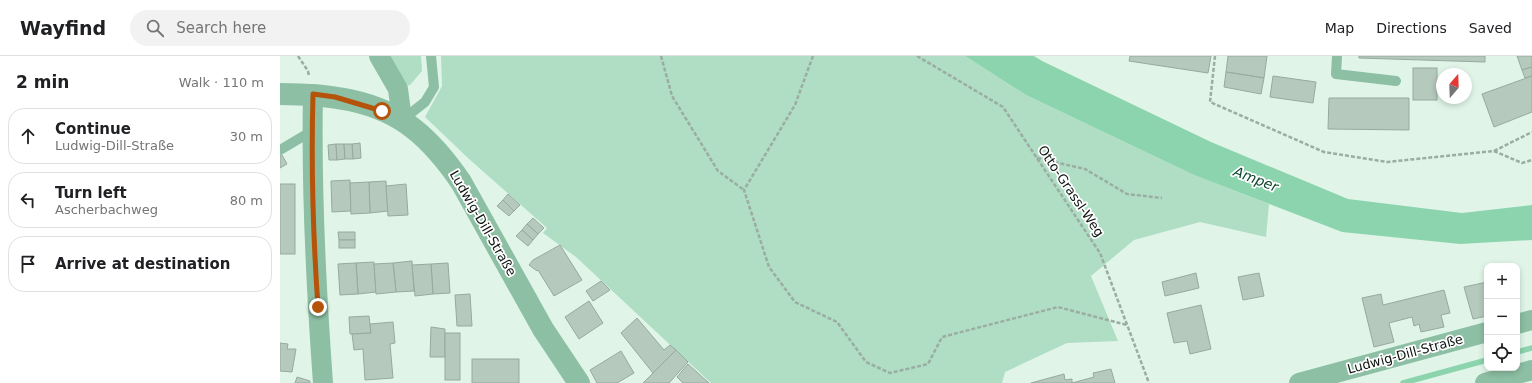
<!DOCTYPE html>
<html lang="en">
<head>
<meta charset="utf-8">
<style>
	:root { --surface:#fff; --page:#f2f2f2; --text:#202124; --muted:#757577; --line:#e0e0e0 }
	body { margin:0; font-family:"DejaVu Sans",sans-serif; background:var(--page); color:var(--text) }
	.controls { position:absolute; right:12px; bottom:12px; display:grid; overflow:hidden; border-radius:8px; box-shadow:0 2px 6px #0003 }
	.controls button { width:36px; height:36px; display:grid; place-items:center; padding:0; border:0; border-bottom:1px solid var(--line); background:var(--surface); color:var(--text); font:20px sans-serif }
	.compass { position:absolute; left:1156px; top:12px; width:36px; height:36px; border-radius:50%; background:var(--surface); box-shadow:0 2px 6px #0003; rotate:19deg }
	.stop { position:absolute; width:12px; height:12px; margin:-9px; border:3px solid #b45309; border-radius:50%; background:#fff }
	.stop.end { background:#b45309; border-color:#fff; box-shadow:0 1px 4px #0008 }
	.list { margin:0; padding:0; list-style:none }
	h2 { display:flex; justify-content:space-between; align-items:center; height:52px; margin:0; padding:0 16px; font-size:17px }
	h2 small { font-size:13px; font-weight:400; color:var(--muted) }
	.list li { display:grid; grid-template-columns:26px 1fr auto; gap:12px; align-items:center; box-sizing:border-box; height:56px; margin:0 8px 8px; padding:0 8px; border:1px solid var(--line); border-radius:16px }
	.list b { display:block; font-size:15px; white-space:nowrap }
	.list p { margin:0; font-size:13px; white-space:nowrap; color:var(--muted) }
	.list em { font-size:13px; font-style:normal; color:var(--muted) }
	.icon { flex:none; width:22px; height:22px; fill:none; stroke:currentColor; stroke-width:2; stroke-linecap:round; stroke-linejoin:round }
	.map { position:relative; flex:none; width:1252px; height:327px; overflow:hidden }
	header { display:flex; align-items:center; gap:24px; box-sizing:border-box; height:56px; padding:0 20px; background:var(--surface); border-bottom:1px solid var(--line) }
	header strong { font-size:19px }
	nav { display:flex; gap:22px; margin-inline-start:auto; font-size:14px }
	.search { width:280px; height:36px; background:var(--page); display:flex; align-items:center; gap:10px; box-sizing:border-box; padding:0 14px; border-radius:22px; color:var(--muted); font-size:15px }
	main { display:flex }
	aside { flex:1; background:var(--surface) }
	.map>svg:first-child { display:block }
	.green { fill:#afdec4 }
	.water { fill:#8cd4ae }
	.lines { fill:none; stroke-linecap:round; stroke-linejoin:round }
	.stream { stroke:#8cd4ae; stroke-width:5.5 }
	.building { fill:#b5c9bd; stroke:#96aa9f }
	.path { stroke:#9baca2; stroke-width:2.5; stroke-dasharray:4 2; stroke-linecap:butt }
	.service { stroke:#8cbfa3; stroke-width:10 }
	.minor { stroke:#8cbfa3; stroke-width:20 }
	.tertiary { stroke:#8cbfa3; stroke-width:22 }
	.route { stroke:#b45309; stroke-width:5 }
	.labels { text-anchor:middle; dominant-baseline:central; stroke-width:3.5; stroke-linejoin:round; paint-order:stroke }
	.street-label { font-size:13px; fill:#0e1511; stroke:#fff }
	.water-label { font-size:14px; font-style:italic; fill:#104931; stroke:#fff }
</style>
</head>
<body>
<header>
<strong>Wayfind</strong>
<div class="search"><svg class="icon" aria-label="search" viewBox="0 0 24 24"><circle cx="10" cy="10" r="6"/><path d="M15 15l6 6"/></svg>Search here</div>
<nav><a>Map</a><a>Directions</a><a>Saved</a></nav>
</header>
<main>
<aside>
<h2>2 min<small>Walk · 110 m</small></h2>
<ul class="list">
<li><svg class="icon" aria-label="ahead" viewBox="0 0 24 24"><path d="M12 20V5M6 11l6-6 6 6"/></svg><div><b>Continue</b><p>Ludwig-Dill-Straße</p></div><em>30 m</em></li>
<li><svg class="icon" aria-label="left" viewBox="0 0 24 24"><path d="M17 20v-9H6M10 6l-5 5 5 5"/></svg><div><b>Turn left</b><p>Ascherbachweg</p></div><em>80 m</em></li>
<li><svg class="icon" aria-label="arrive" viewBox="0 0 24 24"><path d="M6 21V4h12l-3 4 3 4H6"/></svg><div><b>Arrive at destination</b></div></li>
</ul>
</aside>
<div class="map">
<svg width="1252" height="327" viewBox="0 0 1252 327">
	<rect width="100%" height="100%" fill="#e0f5e8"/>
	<!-- green -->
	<g class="green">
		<path d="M101,0H141L142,15L130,29L120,31Z"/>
		<path d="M161,0H685L746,39L914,119L989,148L986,181L920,166L854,184L811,220L838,285L787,287L725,316L722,327H431L296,201L263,177L267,172L189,103L145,61L162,30Z"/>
	</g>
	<!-- water -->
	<path class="water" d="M685,0H754L762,5L931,86L1068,143L1182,157L1252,149V184L1180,188L1062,176L914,119L746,39Z"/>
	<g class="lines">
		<!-- stream -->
		<g class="stream">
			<path d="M1237,296L1252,292"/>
			<path d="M1123,327L1207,304"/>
		</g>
	</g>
	<!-- building -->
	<g class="building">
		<path d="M850,0H931L928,17L849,5Z"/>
		<path d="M948,0H987L984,22L946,16Z"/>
		<path d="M1079,0H1205V6L1079,2Z"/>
		<path d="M1237,0H1252V11L1242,14Z"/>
		<path d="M1252,11V20L1245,22L1242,14Z"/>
		<rect x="1133" y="12" width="24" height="32"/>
		<path d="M946,16L984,22L981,38L944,31Z"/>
		<path d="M993,20L1036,26L1033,47L990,41Z"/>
		<path d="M1252,20V56L1214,71L1202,38Z"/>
		<path d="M1049,42H1129V74L1048,73Z"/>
		<path d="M80,87L81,102L73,103L72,88Z"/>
		<path d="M56,88L57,104H49L48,89Z"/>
		<path d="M56,88H64L65,103L57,104Z"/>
		<path d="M64,88H72L73,103H65Z"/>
		<path d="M2,99L7,108L0,112V100Z"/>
		<path d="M70,124L71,155L52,156L51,125Z"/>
		<path d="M106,125L108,155L90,157L89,126Z"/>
		<path d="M89,126L90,157L71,158L70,127Z"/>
		<rect x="0" y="128" width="15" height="70"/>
		<path d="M126,128L128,159L108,160L106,130Z"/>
		<path d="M228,138L240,149L234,155L223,144Z"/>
		<path d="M223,144L234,155L229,160L217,150Z"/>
		<path d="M253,162L264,172L258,178L247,168Z"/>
		<path d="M247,168L258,178L253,184L242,174Z"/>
		<path d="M242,174L253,184L248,190L236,180Z"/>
		<path d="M58,176H75V184H59Z"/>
		<rect x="59" y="184" width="16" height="8"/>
		<path d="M280,189L302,224L274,240L258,214L257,215L249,209L253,204Z"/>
		<path d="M132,205L134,235L116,236L113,207Z"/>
		<path d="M94,206L96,236L78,238L76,207Z"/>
		<path d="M76,207L78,238L60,239L58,208Z"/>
		<path d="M113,207L116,236L96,238L94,208Z"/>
		<path d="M168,207L170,237L153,238L151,208Z"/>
		<path d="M151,208L153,238L135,240L132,209Z"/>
		<path d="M916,217L919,232L885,240L882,226Z"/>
		<path d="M979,217L984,240L963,244L958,221Z"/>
		<path d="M321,225L330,234L313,245L306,235Z"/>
		<path d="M1207,226V260L1193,263L1184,231Z"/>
		<path d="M1164,234L1170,257L1161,259L1164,271L1141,276L1139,268L1134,270L1132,261L1109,267L1114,286L1094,291L1082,242L1101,238L1103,249Z"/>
		<path d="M190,238L192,270H177L175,239Z"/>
		<path d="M309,245L323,267L299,283L285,261Z"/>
		<path d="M921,249L931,293L910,298L907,285L894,287L887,257Z"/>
		<path d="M89,260L91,277L70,278L69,261Z"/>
		<path d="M357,262L384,294L390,289L396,294L373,317L341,277Z"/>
		<path d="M113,266L115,287L110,288L113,322L85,324L83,293L74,294L72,278L91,277L90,268Z"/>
		<path d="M151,271L165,273V301H150Z"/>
		<rect x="165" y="277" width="15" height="47"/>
		<path d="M0,287L8,288L7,293H16L12,316L0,315Z"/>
		<path d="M396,294L408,306L389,327H363Z"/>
		<path d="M341,295L354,317L337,327H317L310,314Z"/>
		<rect x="192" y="303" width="47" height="24"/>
		<path d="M408,308L429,327H403L397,321Z"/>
		<path d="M831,313L835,327H751L784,318L785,324L792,323V327L814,321L813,317Z"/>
		<path d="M17,321L30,325V327H15Z"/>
	</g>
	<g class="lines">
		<!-- path -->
		<g class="path">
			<path d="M18,0L28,15L29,20"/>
			<path d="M381,0L392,40L438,115L464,134"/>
			<path d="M533,0L515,49L464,134L489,211L515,246L557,266L586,306L610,317L648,308L662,281L778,251L847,269"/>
			<path d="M637,0L723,51L820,197L869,327"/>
			<path d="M935,0L930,46L1044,96L1107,106L1214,95L1242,107L1252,104"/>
			<path d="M1214,95L1252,76"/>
			<path d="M757,102L805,113L847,138L882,142"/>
		</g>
		<!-- service -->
		<g class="service">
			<path d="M1057,0L1056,18L1116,25"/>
			<path d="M122,64L145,46L154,31L151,0"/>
			<path d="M0,94L32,75"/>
		</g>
		<!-- minor -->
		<g class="minor">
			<path d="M99,0L118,33L122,64"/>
			<path d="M33,38C31,135 36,231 43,327"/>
			<path d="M1237,268L1252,264"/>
			<path d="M1019,327L1207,276"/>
			<path d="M1205,327L1252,314"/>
		</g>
		<!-- tertiary -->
		<path class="tertiary" d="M0,38C46,38 97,43 134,73C153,88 168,107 181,126L263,273L299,327"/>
	</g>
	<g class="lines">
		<!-- route -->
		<path class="route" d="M38,251C33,180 31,109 33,38L55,41L102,55"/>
	</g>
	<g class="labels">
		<!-- street labels -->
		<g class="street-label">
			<text transform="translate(791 135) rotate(56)">Otto-Grassl-Weg</text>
			<text transform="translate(203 167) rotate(60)">Ludwig-Dill-Straße</text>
			<text transform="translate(1125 298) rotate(-15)">Ludwig-Dill-Straße</text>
		</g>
		<!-- water labels -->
		<g class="water-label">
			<text transform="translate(976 123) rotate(21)">Amper</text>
		</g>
	</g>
</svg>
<div class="controls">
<button>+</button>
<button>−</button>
<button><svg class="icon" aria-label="locate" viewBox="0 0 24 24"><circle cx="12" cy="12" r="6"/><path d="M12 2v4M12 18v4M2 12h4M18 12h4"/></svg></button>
</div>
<svg class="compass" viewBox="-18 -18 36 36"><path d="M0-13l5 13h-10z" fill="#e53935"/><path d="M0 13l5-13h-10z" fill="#757577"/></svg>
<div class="stop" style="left:102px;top:55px"></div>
<div class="stop end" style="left:38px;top:251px"></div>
</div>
</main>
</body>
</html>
